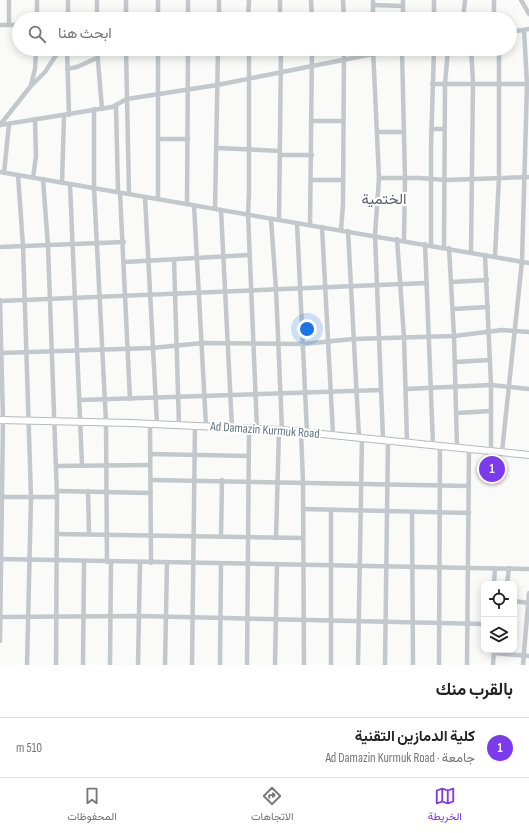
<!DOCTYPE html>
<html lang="ar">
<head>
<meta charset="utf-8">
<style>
	:root { --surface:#fff; --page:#f6f6f6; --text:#222; --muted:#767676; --line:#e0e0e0; --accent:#7c3aed }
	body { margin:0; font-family:"Sofia Sans Condensed",Vazirmatn,sans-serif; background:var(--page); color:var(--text); direction:rtl }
	.controls { position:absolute; right:12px; bottom:12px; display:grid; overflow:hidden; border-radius:8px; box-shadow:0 2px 10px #0003 }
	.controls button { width:36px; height:36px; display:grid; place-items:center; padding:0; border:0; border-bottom:1px solid var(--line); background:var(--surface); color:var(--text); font:20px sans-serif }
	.you { position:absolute; left:307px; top:329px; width:14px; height:14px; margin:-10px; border:3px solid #fff; border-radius:50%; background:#1a73e8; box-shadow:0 0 0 6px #1a73e833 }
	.badge { display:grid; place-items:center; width:26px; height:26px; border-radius:50%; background:var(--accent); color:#fff; font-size:13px; font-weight:700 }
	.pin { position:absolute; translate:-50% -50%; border:2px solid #fff; box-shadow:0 1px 4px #0006 }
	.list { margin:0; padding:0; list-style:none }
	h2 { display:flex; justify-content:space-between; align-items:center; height:52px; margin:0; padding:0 16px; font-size:17px }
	h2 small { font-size:13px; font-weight:400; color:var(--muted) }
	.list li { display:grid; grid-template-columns:26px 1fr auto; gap:12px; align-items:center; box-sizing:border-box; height:60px; padding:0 16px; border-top:1px solid var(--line) }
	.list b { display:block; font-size:15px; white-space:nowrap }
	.list p { margin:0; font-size:13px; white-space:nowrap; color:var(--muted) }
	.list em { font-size:13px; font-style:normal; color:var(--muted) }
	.icon { flex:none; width:22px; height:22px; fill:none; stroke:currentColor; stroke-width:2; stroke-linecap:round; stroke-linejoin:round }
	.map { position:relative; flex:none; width:529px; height:665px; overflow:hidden; direction:ltr }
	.search { position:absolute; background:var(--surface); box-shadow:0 2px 10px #0003; left:12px; right:12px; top:12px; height:44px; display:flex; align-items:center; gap:10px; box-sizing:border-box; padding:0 14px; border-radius:22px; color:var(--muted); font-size:15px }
	.sheet { height:112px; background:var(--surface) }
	nav { display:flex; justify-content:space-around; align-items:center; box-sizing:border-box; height:56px; border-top:1px solid var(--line); background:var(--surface); font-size:11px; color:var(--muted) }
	nav a { display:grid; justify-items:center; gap:2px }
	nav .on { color:var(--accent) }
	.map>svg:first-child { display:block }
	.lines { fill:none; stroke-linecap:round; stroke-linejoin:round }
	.highway-casing { stroke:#b4b9bd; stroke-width:8 }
	.minor { stroke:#c3c8cc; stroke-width:4.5 }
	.highway { stroke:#fff; stroke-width:6 }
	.labels { text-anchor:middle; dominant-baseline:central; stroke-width:4; stroke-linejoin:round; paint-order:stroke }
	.street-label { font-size:13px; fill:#657683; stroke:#fff }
	.quarter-label { font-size:15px; fill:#57646e; stroke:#fff }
</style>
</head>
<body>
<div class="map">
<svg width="529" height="665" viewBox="0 0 529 665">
	<rect width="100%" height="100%" fill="#fafaf8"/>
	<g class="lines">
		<!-- highway casing -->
		<g class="highway-casing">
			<path id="highway" d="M0,420L131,423L282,430L529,455"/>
		</g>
		<!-- minor -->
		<g class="minor">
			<path d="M9,0V25"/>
			<path d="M37,0V19"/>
			<path d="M280,0V19"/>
			<path d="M311,0L312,19"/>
			<path d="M343,0L344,19"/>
			<path d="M494,0V19"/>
			<path d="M521,0L529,14"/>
			<path d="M373,5L403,6"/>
			<path d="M68,19V0"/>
			<path d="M97,19V0"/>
			<path d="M126,19V0"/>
			<path d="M158,19V0"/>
			<path d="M188,19V0"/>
			<path d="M219,19V0"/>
			<path d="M248,19L249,0"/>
			<path d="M373,19V0"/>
			<path d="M403,19V0"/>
			<path d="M434,19V0"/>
			<path d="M463,19L465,0"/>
			<path d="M0,25H19"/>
			<path d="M510,32L529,29"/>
			<path d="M67,49L69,115"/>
			<path d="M97,49L102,109"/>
			<path d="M126,49L129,194"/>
			<path d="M158,49V199"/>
			<path d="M249,49V193L248,214L257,429"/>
			<path d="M373,49L379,178L375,235L383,439"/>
			<path d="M402,50L405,178L404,240"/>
			<path d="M67,69L77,67L97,58"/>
			<path d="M432,84H528"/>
			<path d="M31,85L35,69L36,49"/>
			<path d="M116,106L118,192"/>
			<path d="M94,109V188L106,422L107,562"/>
			<path d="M311,121H343"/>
			<path d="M0,125L112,107L127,99L217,85L373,54L434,52L461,49"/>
			<path d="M0,125L30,87L45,72L60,49"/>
			<path d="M431,129H444"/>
			<path d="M378,132H404"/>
			<path d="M158,139H188"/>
			<path d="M217,148L280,151"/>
			<path d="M280,155H312"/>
			<path d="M0,172L529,263"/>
			<path d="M4,173L9,124"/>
			<path d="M18,175L23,246L31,497L27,665"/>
			<path d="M33,178L36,156L35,119"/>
			<path d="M379,178H419L446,180L529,177"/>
			<path d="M43,179L48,246L57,497L56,665"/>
			<path d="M312,180H343"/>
			<path d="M62,183L64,116"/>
			<path d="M70,184L82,465"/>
			<path d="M120,193L130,399"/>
			<path d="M145,197L157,424"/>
			<path d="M187,204L188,49"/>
			<path d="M194,205L206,426"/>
			<path d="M215,209L218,49"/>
			<path d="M221,210L232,428"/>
			<path d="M271,219L276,289L282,430"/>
			<path d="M279,220L281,49"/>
			<path d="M297,223L307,432"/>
			<path d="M310,225L312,49"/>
			<path d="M322,227L333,434"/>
			<path d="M341,230L343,204L344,49"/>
			<path d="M348,231L359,437"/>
			<path d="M397,239L404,337L407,442"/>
			<path d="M425,244L433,444"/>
			<path d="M431,245V146L434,49"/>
			<path d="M0,247L124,242"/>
			<path d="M444,247L445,84L448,49"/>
			<path d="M449,248L454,336L457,447"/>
			<path d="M471,252L473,83L471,49"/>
			<path d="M485,255L491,385V451"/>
			<path d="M495,256L499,177V49"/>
			<path d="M174,260L179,425"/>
			<path d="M125,262L249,255"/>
			<path d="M452,282L487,280"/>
			<path d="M0,300L3,420L0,641"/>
			<path d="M0,301L427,283"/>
			<path d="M453,309L488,307"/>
			<path d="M0,353L152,348L203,343L303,344L353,339L454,336L502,330L529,332"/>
			<path d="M455,362L490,360"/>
			<path d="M406,389L491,385L529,389"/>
			<path d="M80,400L381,390"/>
			<path d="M457,413L491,411"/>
			<path d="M150,423L151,563"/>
			<path d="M301,432L303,482L304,665"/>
			<path d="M502,452L522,261L527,84L524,30"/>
			<path d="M150,454L249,456"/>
			<path d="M56,466L150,465"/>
			<path d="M151,480L469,486"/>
			<path d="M57,491L151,493"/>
			<path d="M88,491L89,534"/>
			<path d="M0,497H57"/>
			<path d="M303,509L469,513"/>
			<path d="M412,512L413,665"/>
			<path d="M57,534L303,538"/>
			<path d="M221,537L222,480"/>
			<path d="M276,538L279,430"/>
			<path d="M0,559L529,569"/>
			<path d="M494,584L495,568"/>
			<path d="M507,584L509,568"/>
			<path d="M514,601L529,603"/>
			<path d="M0,617L139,616L484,624"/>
			<path d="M494,653L529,656"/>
			<path d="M83,665L84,561"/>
			<path d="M110,665L111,562"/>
			<path d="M138,665L140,562"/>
			<path d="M165,665L167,563"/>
			<path d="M192,665L195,425"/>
			<path d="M220,665L221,564"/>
			<path d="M247,665L249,428"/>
			<path d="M275,665L277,565"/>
			<path d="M331,665V510"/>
			<path d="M358,665L362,437"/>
			<path d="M385,665L388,439"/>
			<path d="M439,665L440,445"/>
			<path d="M467,665L469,448"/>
			<path d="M493,665L494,650"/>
			<path d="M523,665L529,593"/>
		</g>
		<!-- highway -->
		<use href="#highway" class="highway"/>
	</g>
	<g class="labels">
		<!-- street labels -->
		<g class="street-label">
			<text transform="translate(265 430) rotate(4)">Ad Damazin Kurmuk Road</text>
		</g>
		<!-- quarter labels -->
		<g class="quarter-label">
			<text x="384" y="199">الختمية</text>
		</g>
	</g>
</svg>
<div class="controls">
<button><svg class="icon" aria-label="locate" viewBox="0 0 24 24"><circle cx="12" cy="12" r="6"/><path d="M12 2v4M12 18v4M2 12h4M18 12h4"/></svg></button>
<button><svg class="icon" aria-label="layers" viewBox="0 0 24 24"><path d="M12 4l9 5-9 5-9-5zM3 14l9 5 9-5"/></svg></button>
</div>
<div class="you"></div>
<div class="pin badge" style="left:492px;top:469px">1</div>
<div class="search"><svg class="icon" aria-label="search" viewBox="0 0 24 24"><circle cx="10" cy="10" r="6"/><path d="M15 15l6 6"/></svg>ابحث هنا</div>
</div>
<section class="sheet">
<h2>بالقرب منك<small></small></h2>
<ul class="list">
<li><span class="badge">1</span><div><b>كلية الدمازين التقنية</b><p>جامعة · Ad Damazin Kurmuk Road</p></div><em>510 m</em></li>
</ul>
</section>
<nav>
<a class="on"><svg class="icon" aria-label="map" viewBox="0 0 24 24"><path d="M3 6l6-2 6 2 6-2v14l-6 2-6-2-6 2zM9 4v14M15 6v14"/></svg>الخريطة</a>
<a><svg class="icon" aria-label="directions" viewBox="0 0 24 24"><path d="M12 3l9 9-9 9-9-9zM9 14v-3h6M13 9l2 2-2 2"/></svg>الاتجاهات</a>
<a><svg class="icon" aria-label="saved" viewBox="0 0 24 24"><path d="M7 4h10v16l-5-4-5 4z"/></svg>المحفوظات</a>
</nav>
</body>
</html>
